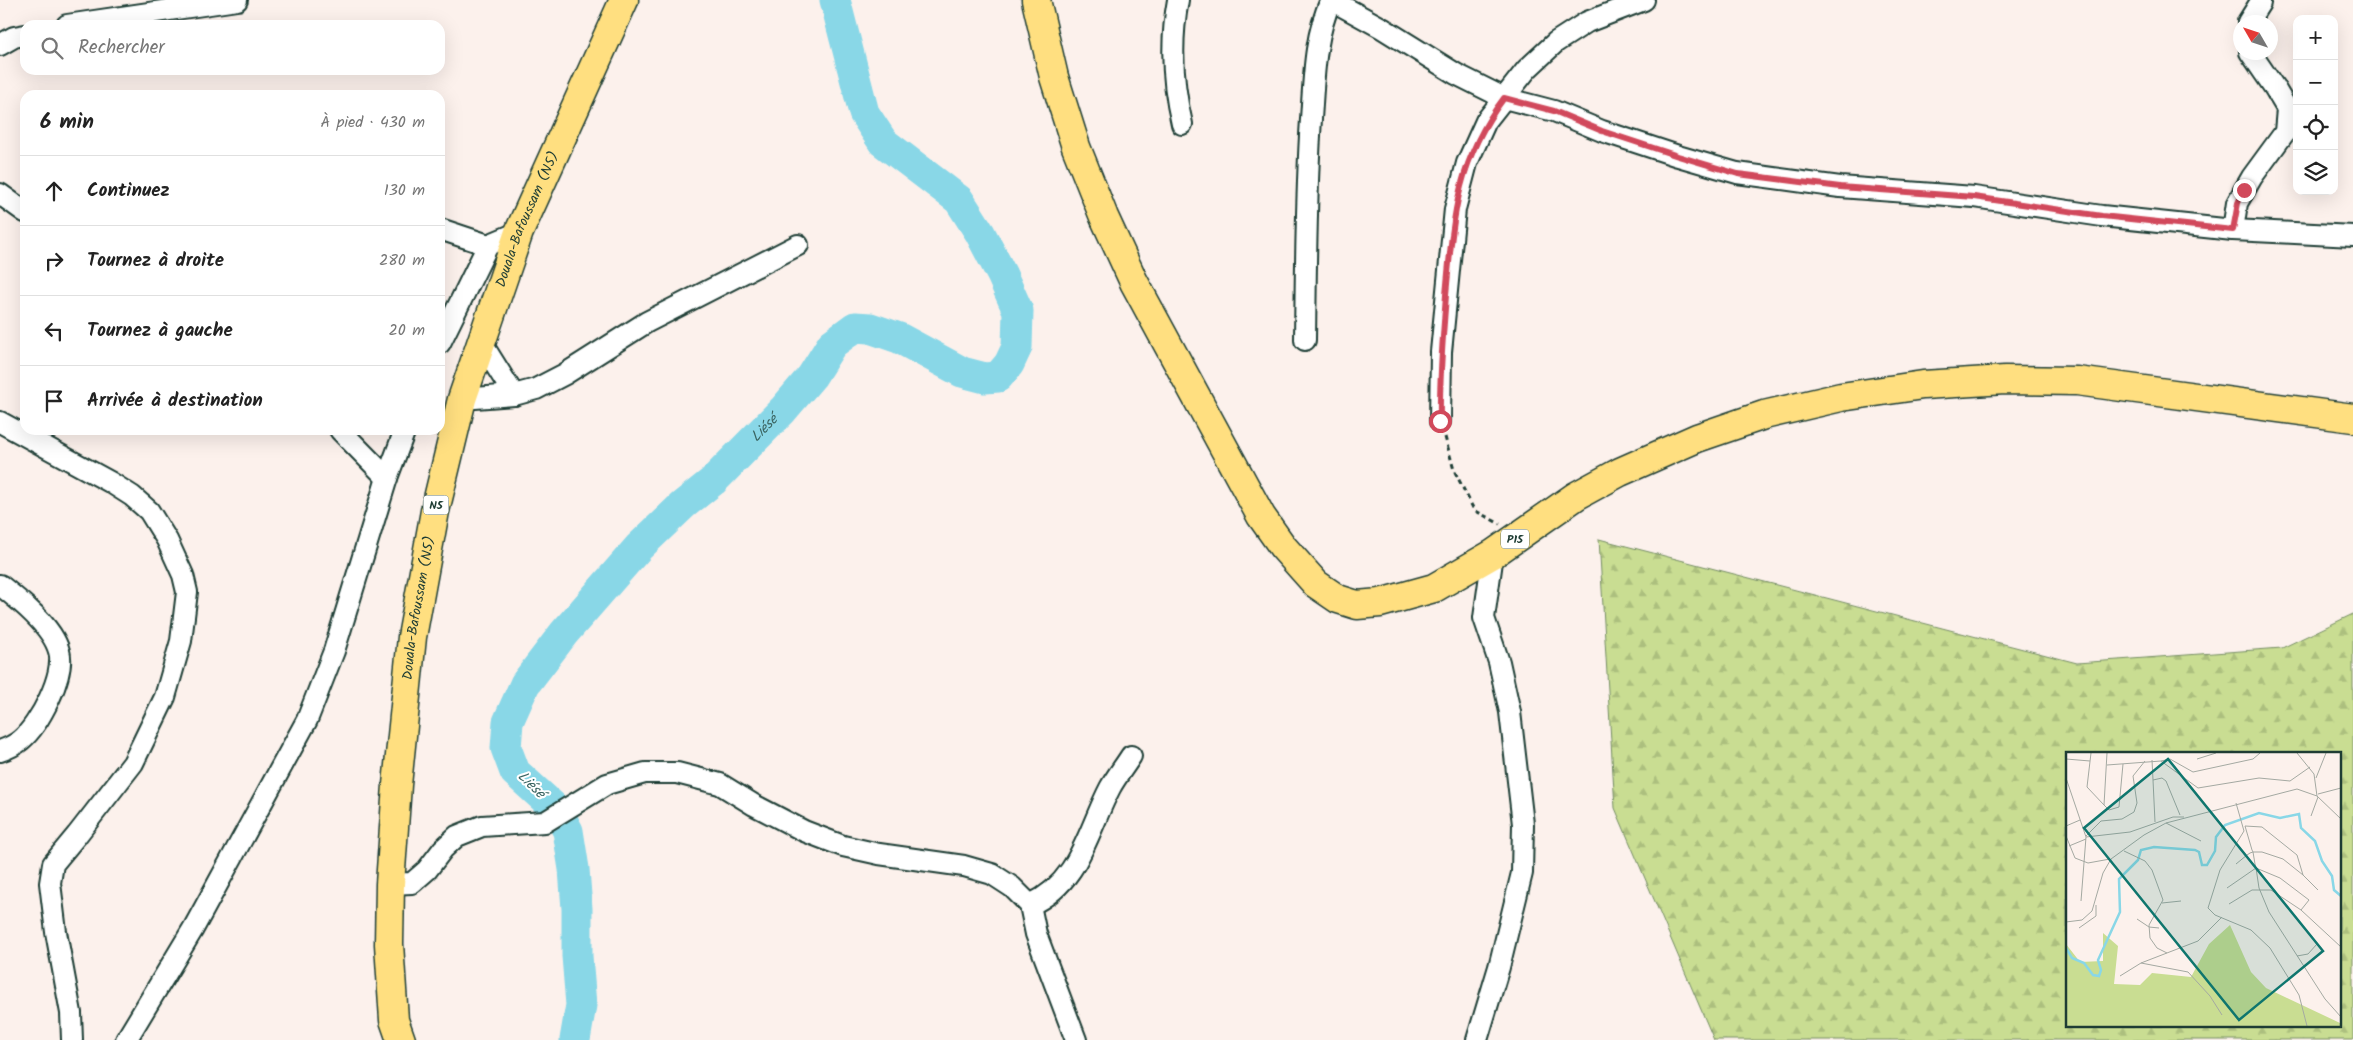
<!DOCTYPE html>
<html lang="fr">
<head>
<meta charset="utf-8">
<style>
	:root { --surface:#fff; --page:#f6f6f6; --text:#222; --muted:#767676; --line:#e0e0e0 }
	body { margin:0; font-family:Kalam,sans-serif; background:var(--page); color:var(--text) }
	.controls { position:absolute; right:15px; top:15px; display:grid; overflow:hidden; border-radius:10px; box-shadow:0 5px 20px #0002 }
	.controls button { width:45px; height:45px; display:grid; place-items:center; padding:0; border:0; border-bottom:1px solid var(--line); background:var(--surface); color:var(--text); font:25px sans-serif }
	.compass { position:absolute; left:2233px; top:15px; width:45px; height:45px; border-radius:50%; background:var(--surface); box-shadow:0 5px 20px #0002; rotate:309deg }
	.stop { position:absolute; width:15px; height:15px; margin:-11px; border:4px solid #d1495b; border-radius:50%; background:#fff }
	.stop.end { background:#d1495b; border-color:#fff; box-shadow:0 1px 5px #0008 }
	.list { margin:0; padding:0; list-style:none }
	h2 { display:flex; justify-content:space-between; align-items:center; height:65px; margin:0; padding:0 20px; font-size:21px }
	h2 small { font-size:16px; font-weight:400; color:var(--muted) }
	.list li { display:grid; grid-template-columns:32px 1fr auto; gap:15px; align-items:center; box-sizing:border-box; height:70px; padding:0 20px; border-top:1px solid var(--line) }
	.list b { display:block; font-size:19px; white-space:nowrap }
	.list em { font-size:16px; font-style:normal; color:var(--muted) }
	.icon { flex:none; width:28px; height:28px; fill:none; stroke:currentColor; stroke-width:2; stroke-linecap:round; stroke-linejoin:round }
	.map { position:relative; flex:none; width:2353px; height:1040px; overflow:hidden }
	.search { position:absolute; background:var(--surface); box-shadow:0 5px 20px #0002; left:20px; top:20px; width:425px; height:55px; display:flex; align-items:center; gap:12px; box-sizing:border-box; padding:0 18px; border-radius:15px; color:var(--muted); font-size:19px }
	.panel { position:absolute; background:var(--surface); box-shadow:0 5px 20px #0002; left:20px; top:90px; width:425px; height:345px; border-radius:15px }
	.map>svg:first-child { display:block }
	.forest { fill:url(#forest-firs); stroke:#748d63; fill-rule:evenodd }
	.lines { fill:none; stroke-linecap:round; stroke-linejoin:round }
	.river { stroke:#89d7e7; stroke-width:31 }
	.minor-casing { stroke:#1f3d34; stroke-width:24 }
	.primary-casing { stroke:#1f3d34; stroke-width:31 }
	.trunk-casing { stroke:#1f3d34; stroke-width:31 }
	.path { stroke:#1f3d34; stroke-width:3; stroke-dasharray:5 4; stroke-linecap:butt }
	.minor { stroke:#fff; stroke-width:20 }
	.primary { stroke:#ffdf80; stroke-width:28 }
	.trunk { stroke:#ffdf80; stroke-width:28 }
	.route { stroke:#d1495b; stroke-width:6 }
	.labels { text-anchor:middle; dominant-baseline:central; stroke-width:4; stroke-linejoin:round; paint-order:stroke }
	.shield { fill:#fff; stroke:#627771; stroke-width:1 }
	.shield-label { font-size:12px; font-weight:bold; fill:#1f3d34 }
	.street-label { font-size:14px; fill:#1f3d34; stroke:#fff }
	.water-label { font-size:15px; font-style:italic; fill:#3a6461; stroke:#fff }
	.inset-river { fill:none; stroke:#89d7e7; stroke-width:2.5 }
	.inset-road { fill:none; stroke:#a4a9a2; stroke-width:1 }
	.view { fill:#0f766e; fill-opacity:0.15; stroke:#0f766e; stroke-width:2.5 }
	.inset-edge { fill:none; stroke:#1f3d34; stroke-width:2.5 }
</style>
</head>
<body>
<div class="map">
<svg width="2353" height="1040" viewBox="0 0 2353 1040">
	<defs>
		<pattern id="forest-firs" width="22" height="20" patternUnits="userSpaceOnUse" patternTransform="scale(1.25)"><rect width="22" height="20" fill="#c9dd92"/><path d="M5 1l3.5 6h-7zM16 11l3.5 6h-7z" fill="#acbf7e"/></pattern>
	</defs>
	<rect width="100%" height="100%" fill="#fcf1ec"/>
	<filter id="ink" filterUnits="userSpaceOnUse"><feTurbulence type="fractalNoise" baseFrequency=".02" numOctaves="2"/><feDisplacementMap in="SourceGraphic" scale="10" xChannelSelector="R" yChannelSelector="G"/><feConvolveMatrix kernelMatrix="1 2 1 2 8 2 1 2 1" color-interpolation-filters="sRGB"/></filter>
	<g filter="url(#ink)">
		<!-- forest -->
		<path class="forest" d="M1599,539L2077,663L2282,648L2353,614V1040H1714L1615,808ZM2067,754H2339V1026H2067Z"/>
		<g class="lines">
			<!-- river -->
			<path class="river" id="s1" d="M575,1040L581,1005L577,956V909L574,869L568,831L557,810L515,772L506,748L508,722L525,684L564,633L639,547L683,505L713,481L783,410L812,376L832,344L855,327L870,328L899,338L962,372L985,378L998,377L1009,364L1017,347L1018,311L1002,275L980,233L959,200L883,142L864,113L835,0"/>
			<!-- minor casing -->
			<g class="minor-casing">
				<g id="minor">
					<path d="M1178,0C1170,43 1172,82 1182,124"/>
					<path d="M1331,0L1382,28L1456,74L1504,98L1554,111L1602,131L1678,156L1737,173L1840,187L1974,197L2102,216L2233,230L2353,236"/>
					<path d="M2248,22L2260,3"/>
					<path d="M67,25L237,0"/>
					<path d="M0,45L14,37L25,35"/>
					<path d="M0,194L25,212"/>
					<path d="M440,229L488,245"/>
					<path d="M2233,230L2237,203L2252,177L2285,132L2287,109L2274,87L2250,52"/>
					<path d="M1305,340C1306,266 1306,193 1311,119C1314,78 1314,38 1331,0"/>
					<path d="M481,342L514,395"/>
					<path d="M440,343L488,245L519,232"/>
					<path d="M462,399L514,395L536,389L565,374L647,322L798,245"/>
					<path d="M1440,421L1441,352L1455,209L1467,163L1486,121L1527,69L1556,42L1587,22L1644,0"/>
					<path d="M0,422L110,482L132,496L149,511L167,540L183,575L187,592L181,641L165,697L133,763L77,835L53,864L50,883L56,932L71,1013L72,1040"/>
					<path d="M340,430L387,478"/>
					<path d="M0,585C19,600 52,626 59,651C66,674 39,725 21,740C15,745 6,749 0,751"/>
					<path d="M390,884L412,883L427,870L443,849L457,836L482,826L545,822L607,784L645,773H677L720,784L754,805L804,831L843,846L879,854L964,866L992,874L1012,887L1030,905L1036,934L1076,1040"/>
					<path d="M1030,905C1080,882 1087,832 1110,788C1116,777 1124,767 1131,756"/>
					<path d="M126,1040L193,929L307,720L334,651L387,478L405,430"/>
					<path d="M1477,1040L1499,967L1522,873L1523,824L1510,712L1499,662L1484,618L1493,554"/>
				</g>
			</g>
			<!-- primary casing -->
			<g class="primary-casing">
				<path id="primary" d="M1036,0L1054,77L1076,147L1104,217L1134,282L1261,516L1283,547L1316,584L1338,599L1357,605L1380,603L1434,588L1493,554L1576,496L1620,472L1697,438L1764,415L1841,397L1923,385L2005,380L2077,381L2353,418"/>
			</g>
			<!-- trunk casing -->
			<g class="trunk-casing">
				<g id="trunk">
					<path id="s2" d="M401,1040L394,1020L389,944L390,884L397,785L412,637L435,511L462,399L519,232L624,0"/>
				</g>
			</g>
			<!-- path -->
			<path class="path" d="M1445,437L1454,470L1474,510L1500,524"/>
			<!-- minor -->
			<use href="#minor" class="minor"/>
			<!-- primary -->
			<use href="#primary" class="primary"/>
			<!-- trunk -->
			<use href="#trunk" class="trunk"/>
		</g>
	</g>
	<g class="lines" filter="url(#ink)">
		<!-- route -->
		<path class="route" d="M1440,421C1439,379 1443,337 1446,295C1453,220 1456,161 1504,98L1554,111L1602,131L1678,156L1738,174L1840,187L1974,197L2102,216L2233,230L2238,203L2244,190"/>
	</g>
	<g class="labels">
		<!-- shield labels -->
		<g class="shield">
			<rect x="423.5" y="495.5" width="25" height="19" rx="4"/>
			<rect x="1501" y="529.5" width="28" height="19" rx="4"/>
		</g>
		<g class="shield-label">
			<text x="436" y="505">N5</text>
			<text x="1515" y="539">P15</text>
		</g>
		<!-- street labels -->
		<g class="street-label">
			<text stroke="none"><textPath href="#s2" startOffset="840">Douala-Bafoussam (N5)</textPath></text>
			<text stroke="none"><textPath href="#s2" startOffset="435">Douala-Bafoussam (N5)</textPath></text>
		</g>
		<!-- water labels -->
		<g class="water-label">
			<text stroke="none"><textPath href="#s1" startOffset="735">Liésé</textPath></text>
			<text transform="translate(531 785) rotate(44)">Liésé</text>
		</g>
	</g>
	<!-- overview -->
	<g transform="translate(2066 752)">
		<rect width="275" height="275" fill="#fcf1ec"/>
		<path d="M164,173L185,220L200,236L274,271L275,266V274H0V192L14,210L37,209V181L52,194L48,232L74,233L86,221L125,225L143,192Z" fill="#c9dd92"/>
		<path class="inset-river" d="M0,196L6,206L18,211L27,223L33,224L35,218L32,208L54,160L53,127L72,108L75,98L88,95L129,98L133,100L136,113H141L149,99L150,85L159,73L193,61L214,66L233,62L235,76L249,89L256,109L266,124L268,138L275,144"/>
		<path class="inset-road" d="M25,1L21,35L38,53L41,1M231,1L248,22L251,44M0,7L24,9M131,7L150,1M86,8L87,28M95,9L104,7L127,20L187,7L194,1M41,13L95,9L132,36L193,26L224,29L244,15M0,26L20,85L15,149M250,26L260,1M252,42L275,36M170,51L178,79L154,118L142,156L149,163L185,178L204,196L233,243L241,274M38,53L43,58L53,55L57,12M245,64L252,45M89,70L87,28L96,26L100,29L114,63M100,71L135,89M0,74L14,68M0,84L9,106L22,111L44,107M20,84L35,69L56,67L68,60L71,51L67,24L79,9M20,85L64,80L107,65H118M3,94L20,87M58,99L79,109L86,118L97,148L83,173L84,186L91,196L101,201M170,112L181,103L184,101L187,100H196L217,107L237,123L231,103L196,75L179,74L186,98L187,100L189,112L190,116L193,136L203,160L259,247L275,265M237,123L252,138M161,136L190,116L214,126L243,148L235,158M96,151L115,149M163,152L186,138H205L235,158L275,195M156,165L132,189L75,211L122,220L144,244L156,263M71,167L83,175L93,176M0,170L16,168L26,159L37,121L45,107L78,83L100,71L231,37L251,44L275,67M13,176L30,164V153M231,204L242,202L251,192M54,224L75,211"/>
		<path class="view" d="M102,7L257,199L173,268L18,76Z"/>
		<rect width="275" height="275" class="inset-edge"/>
	</g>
</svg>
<div class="controls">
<button>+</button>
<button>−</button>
<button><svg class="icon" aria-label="locate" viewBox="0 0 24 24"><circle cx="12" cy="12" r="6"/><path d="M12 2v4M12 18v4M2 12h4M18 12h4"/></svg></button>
<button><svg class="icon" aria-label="layers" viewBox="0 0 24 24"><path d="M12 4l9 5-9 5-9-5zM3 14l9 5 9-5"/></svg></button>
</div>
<svg class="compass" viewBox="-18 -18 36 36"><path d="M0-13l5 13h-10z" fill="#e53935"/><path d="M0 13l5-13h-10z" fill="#767676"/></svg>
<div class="stop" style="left:1440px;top:421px"></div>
<div class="stop end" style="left:2244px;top:190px"></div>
<div class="search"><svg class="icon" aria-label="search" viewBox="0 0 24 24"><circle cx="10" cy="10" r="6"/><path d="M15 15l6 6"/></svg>Rechercher</div>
<section class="panel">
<h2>6 min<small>À pied · 430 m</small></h2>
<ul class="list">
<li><svg class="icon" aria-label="ahead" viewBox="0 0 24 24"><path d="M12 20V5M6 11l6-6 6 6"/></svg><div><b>Continuez</b></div><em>130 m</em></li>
<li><svg class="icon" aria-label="right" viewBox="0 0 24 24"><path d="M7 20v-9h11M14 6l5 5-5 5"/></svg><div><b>Tournez à droite</b></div><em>280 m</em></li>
<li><svg class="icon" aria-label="left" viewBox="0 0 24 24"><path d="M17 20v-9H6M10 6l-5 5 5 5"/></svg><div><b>Tournez à gauche</b></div><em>20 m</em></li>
<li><svg class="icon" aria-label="arrive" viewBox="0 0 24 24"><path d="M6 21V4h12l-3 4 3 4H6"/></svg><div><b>Arrivée à destination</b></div></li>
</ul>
</section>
</div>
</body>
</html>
